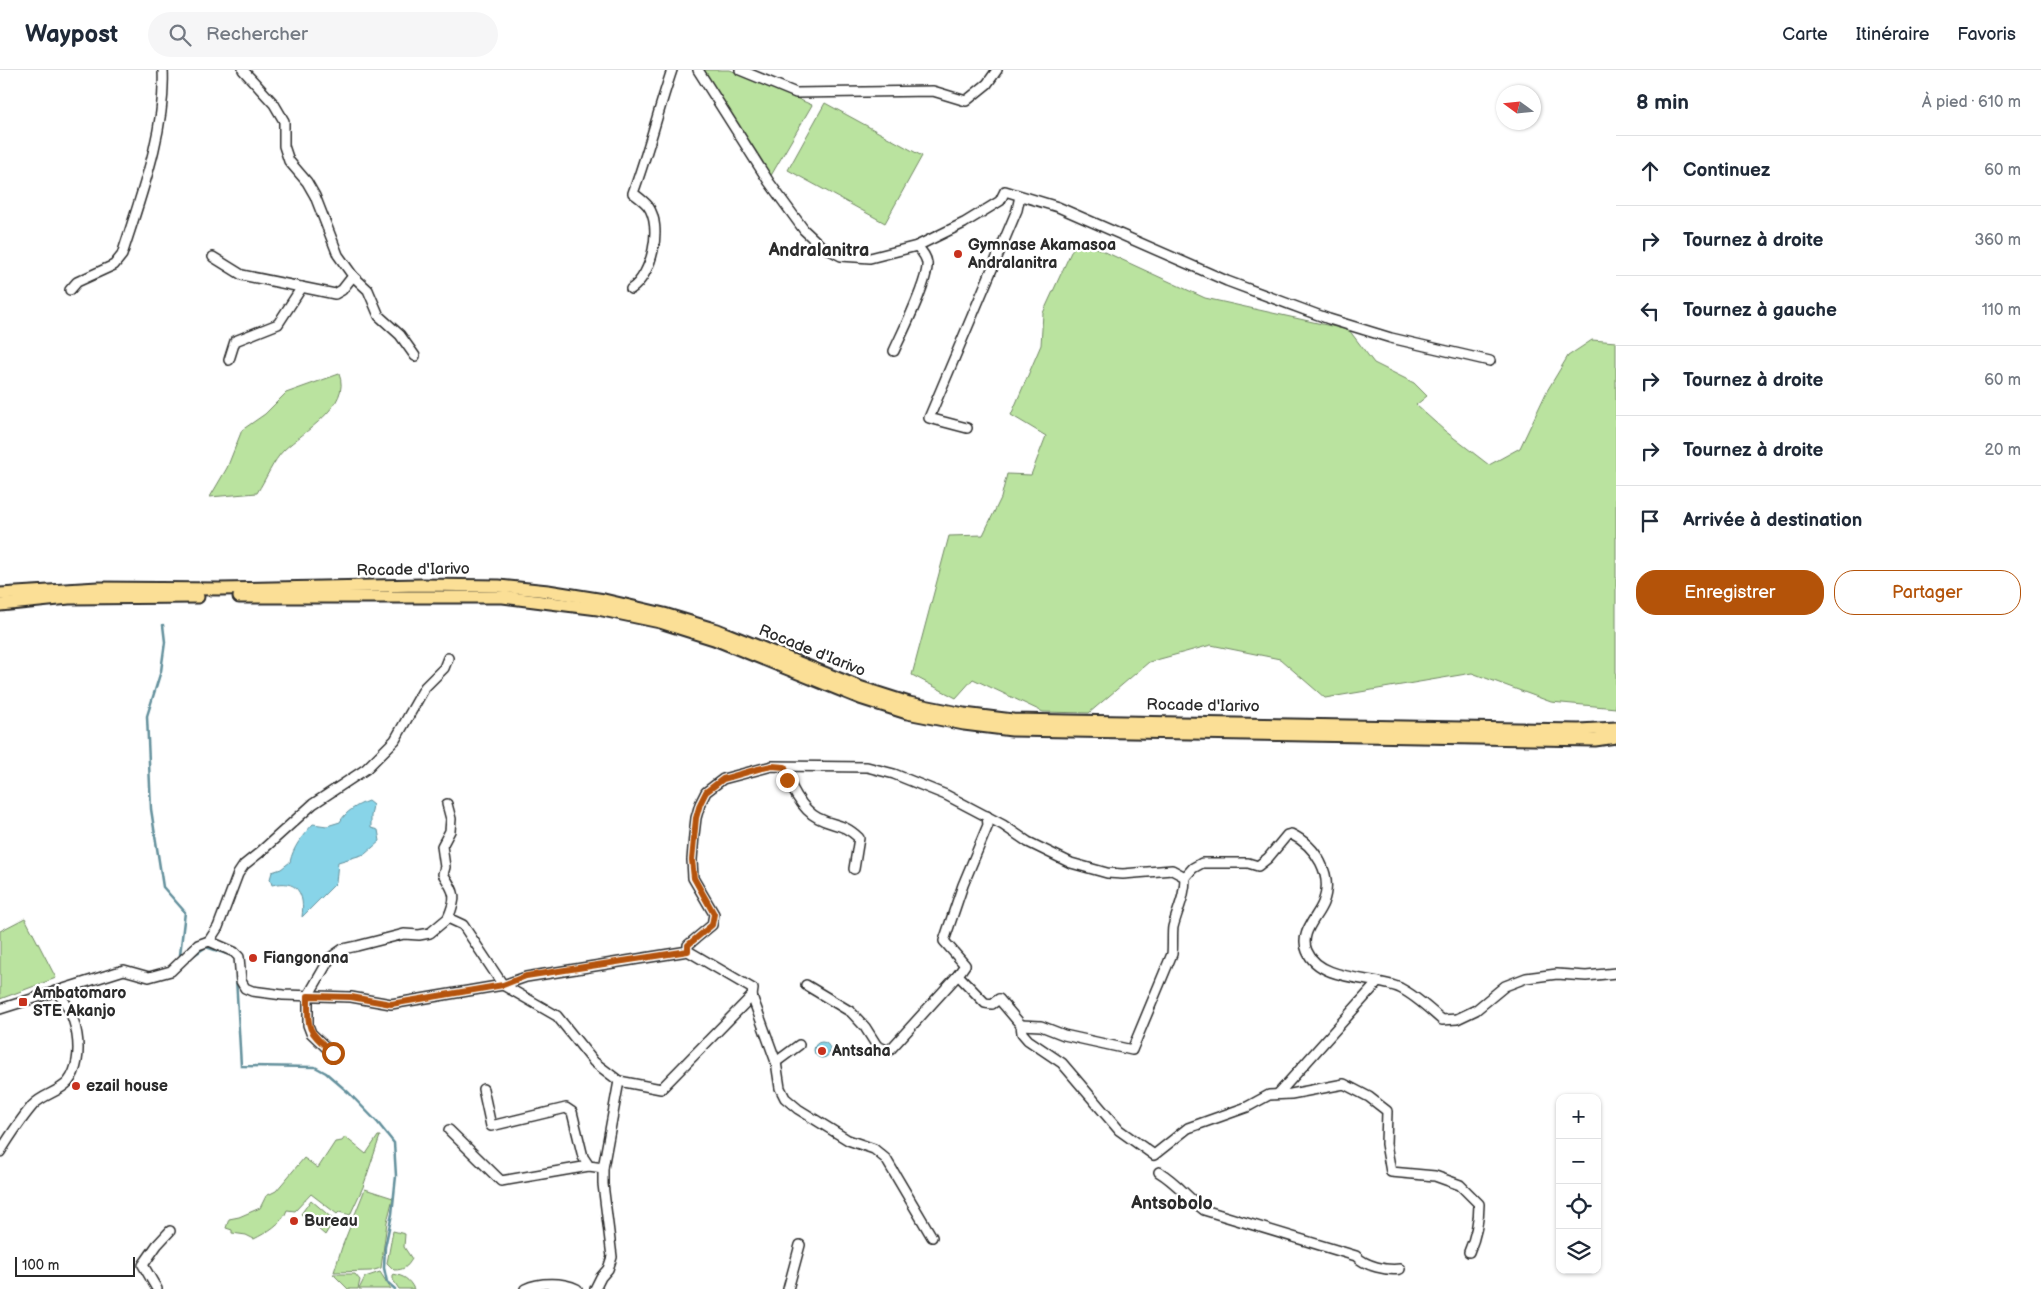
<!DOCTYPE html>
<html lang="fr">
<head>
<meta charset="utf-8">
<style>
	:root { --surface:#fff; --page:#f6f6f7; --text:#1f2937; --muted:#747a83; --line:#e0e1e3; --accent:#b45309 }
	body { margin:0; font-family:"Balsamiq Sans",sans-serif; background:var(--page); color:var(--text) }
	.controls { position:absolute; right:15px; bottom:15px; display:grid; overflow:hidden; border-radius:10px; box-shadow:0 1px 4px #0004 }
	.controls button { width:45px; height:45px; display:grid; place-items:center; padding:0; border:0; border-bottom:1px solid var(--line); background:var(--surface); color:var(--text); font:25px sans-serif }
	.compass { position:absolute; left:1496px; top:15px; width:45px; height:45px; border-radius:50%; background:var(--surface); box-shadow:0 1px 4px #0004; rotate:285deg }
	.scale { position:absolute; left:15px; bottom:12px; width:120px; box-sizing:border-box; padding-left:5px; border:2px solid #2b2b2b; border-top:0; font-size:14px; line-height:18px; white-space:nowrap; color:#2b2b2b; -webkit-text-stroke:4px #fff; paint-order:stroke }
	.stop { position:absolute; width:15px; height:15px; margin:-11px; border:4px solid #b45309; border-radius:50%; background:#fff }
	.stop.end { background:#b45309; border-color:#fff; box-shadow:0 1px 5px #0008 }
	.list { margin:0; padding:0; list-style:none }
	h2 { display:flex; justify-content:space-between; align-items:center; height:65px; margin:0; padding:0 20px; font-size:21px }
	h2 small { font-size:16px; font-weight:400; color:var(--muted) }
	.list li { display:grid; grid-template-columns:32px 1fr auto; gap:15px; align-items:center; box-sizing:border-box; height:70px; padding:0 20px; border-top:1px solid var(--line) }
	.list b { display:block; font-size:19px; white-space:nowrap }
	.list em { font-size:16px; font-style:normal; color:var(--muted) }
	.actions { display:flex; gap:10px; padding:15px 20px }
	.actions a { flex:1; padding:11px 0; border:1px solid var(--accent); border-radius:20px; text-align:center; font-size:18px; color:var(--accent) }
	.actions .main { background:var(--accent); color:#fff }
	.icon { flex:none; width:28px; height:28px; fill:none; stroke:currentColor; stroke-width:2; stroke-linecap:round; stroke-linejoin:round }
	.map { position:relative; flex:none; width:1616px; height:1219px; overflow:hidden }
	header { display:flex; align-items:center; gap:30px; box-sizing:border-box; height:70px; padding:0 25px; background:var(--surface); border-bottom:1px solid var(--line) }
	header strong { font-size:24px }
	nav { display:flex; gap:28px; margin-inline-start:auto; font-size:18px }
	.search { width:350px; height:45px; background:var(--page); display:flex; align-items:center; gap:12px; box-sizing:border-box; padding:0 18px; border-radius:28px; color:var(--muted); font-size:19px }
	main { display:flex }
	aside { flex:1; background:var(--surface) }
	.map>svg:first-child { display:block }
	.green { fill:#bae39f; stroke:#728765 }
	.water { fill:#88d4e8; stroke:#63909c }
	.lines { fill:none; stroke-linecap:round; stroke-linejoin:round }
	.stream { stroke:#63909c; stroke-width:2.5 }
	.minor-casing { stroke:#2b2b2b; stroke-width:12 }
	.major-casing { stroke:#2b2b2b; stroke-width:15 }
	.minor { stroke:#fff; stroke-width:9 }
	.major { stroke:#fbdf96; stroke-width:11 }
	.route { stroke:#b45309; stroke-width:6 }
	.poi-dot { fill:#c8321e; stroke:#fff; stroke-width:2 }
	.labels { text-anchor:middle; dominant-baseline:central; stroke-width:4.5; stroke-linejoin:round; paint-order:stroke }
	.poi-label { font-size:16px; font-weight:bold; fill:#2b2b2b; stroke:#fff; text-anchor:start }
	.street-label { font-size:16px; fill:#2b2b2b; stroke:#fff }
	.neighbourhood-label { font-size:18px; font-weight:bold; fill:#2b2b2b; stroke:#fff }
</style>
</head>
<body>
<header>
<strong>Waypost</strong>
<div class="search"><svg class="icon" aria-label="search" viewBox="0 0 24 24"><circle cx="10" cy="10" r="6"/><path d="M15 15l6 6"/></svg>Rechercher</div>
<nav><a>Carte</a><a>Itinéraire</a><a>Favoris</a></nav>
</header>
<main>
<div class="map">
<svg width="1616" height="1219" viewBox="0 0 1616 1219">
	<rect width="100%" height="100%" fill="#fff"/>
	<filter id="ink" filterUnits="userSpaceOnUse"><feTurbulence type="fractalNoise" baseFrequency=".02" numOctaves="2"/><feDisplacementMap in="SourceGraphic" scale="10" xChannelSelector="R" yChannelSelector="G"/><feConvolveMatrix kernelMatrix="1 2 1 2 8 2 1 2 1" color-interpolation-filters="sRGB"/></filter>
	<g filter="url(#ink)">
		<!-- green -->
		<g class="green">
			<path d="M700,0H730L812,35L769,109Z"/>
			<path d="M825,33L922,86L885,153L788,100Z"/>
			<path d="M1077,169L1205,228L1349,260L1374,293L1414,313L1427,326L1416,335L1445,361L1489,395L1520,378L1547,321L1568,286L1592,270L1616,272V638L1551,632L1472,603L1325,628L1280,589L1211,575L1149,592L1089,643L1043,642L973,609L956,628L912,605L949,466L983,465L1001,428L1007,404L1031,405L1046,366L1011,345L1041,275L1043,243Z"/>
			<path d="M339,304C352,335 303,362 284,380C273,391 266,409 257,423L210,427L227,398L242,360L265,344L286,323Z"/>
			<path d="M25,848L56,908L0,929V861Z"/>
			<path d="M378,1066H380L363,1117L350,1145L339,1142L337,1144L311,1124L295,1141L287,1140C283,1153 266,1163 254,1169L246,1165L232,1163V1160L226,1158L229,1149L239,1147L260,1138L266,1126L276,1121L304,1088L318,1098L335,1072L342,1071L345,1067L366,1084Z"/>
			<path d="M365,1119L393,1128L387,1152L381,1198L371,1201L334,1202L342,1177Z"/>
			<path d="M311,1130L334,1150L325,1165L301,1144Z"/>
			<path d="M393,1161L405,1164L404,1177L412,1189C407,1197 404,1200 394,1200L387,1193Z"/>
			<path d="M380,1202L391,1219H359L365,1207Z"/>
			<path d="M333,1204H355L360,1210L358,1219H348Z"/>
			<path d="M393,1204C404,1206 409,1209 414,1219H399L393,1210Z"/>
		</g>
		<!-- water -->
		<g class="water">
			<path d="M368,731L373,735L371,746V758L378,760L380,771L365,784L338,792L336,813L302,847C305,823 297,809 272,815L270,809L272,802L281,799L290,792C293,777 303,765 313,754L327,756L340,752C345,742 357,735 368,731Z"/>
			<circle cx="822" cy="980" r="8"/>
		</g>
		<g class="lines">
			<!-- stream -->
			<g class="stream">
				<path d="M163,555L165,572L161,601L147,646L151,739L163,817L185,842L180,885L183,887"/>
				<path d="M187,890L206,877L233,886"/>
				<path d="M236,907L241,996L315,997L326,1003L349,1023L378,1053L394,1073L396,1106L392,1144L385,1177L384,1198L387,1212L395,1219"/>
			</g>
			<!-- minor casing -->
			<g class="minor-casing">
				<g id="minor">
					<path d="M698,0L769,112L804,160L820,175L841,186L870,188L917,176L964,153L1000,131L1005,121L1058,137L1227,211L1329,249L1391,268L1490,291"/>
					<path d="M740,0L796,23L933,21L966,31L987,14L997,0"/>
					<path d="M213,187L242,205L335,224L342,220L353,206L338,185L315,126L307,112L289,91L284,76V51L274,34L243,0"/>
					<path d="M353,206L368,220L379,246L400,265L415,286"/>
					<path d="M631,219C652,205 663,157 648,136C644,131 638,127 633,123C648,83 658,41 672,0"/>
					<path d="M70,220L77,212L114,195L122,185C140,128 166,60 163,0"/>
					<path d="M894,281C902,263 929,210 927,193C926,186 922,182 917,176"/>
					<path d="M229,290L235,271L278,254L302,217"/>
					<path d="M967,358L929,348L1017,140L1020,126"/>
					<path d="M448,588L444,598L425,617L395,670L366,699L313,734L259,783L244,795L238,804L218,857L209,871L234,882L239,887L241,911L245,918L252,921L283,925L351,927L391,934L503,915L526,907L688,881"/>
					<path d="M785,697C788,714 802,740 818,748C835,757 842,752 859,768L854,799"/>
					<path d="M447,734L451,749L450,761L442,776L445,797L443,804C456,824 457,827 448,848"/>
					<path d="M987,746L988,755L963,815L944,871L965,895L958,905L985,933L992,934L999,929L1021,955L1022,963L1028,970L1062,993L1119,1060L1154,1085L1188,1058L1247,1037L1269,1025L1291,1024L1344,1014L1369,1027L1387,1041L1386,1074L1391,1102L1435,1106L1460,1115L1479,1134C1479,1152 1476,1166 1469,1182"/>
					<path d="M806,915L851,942L865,957L877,976L889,981L958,905"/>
					<path d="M752,926L776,992L780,1018L785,1028L798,1039L848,1070L874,1079L886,1089L932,1167"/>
					<path d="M0,939L124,900L149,907L171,901L198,875L209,871"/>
					<path d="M1021,955L1041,956L1064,965L1132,980L1172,884C1173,877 1172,862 1173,857C1178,838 1185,827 1185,807"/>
					<path d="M335,986L311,963L308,955V926L330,888L343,879L357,876L404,864L419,865L430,863L448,848L463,855L503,915L557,946L594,992L619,1011L661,1019L752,926L753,919L688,881V875L712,855L714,844L693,808L692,790L694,765L696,748L700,734L706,722L723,709L772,696L867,697L894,704L946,725L1003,755L1028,772L1071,793L1107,803L1123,804L1172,800L1185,807L1193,798L1202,793H1248L1258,796L1268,788L1287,765L1291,764C1316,776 1334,805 1323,833C1317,848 1299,863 1307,881C1320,912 1374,906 1400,918C1416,926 1428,938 1442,950L1457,949L1476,940L1505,916L1526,908L1557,904L1586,906L1616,903"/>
					<path d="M776,992L799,975"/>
					<path d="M483,1019L491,1056L566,1038L572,1042L583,1087L589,1096L603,1098"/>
					<path d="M1278,1024L1378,912"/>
					<path d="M449,1060L501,1111L589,1096"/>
					<path d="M0,1082C10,1066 21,1049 33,1035C42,1025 59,1022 68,1012C87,988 77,939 55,921"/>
					<path d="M1159,1102C1176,1112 1188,1128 1204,1140L1356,1186C1365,1196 1387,1201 1400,1199"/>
					<path d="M157,1219L143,1195L157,1175L170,1161"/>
					<path d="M525,1219C539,1212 563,1212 577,1219"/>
					<path d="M595,1219L601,1207L608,1199L612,1187L603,1114V1098L619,1011"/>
					<path d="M788,1219L800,1175"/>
				</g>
			</g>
			<!-- major casing -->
			<g class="major-casing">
				<g id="major">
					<path d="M0,524L98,518L221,519L421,515L499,516L548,521L604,530L664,544L717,560L862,618L909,633L964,644L1013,650L1579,660L1616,658"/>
					<path d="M239,527H503L598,539L660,552L714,569L860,628L907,643L964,654L1012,660L1595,670L1616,667"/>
					<path d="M0,535L69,528L198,527"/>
				</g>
			</g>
			<!-- minor -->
			<use href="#minor" class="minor"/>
			<!-- major -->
			<use href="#major" class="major"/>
		</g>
	</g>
	<g class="lines" filter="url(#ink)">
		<!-- route -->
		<path class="route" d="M333,983C307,959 308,962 308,926L351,927L391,934L503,915L526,906L688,881V875L712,855L714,844L694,808L692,790L696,748L700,734L706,722L723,709L758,699L772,696L785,697L787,710"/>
	</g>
	<!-- markers -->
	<g class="poi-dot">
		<circle cx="958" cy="184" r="5"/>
		<circle cx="253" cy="888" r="5"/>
		<rect x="18" y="927" width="10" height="10" rx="2.5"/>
		<circle cx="822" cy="981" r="5"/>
		<circle cx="76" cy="1016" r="5"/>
		<circle cx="294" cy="1151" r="5"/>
	</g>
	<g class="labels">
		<!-- poi labels -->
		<g class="poi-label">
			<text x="968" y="175">Gymnase Akamasoa<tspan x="968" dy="18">Andralanitra</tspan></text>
			<text x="263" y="888">Fiangonana</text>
			<text x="33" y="923">Ambatomaro<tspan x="33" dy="18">STE Akanjo</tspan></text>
			<text x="832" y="981">Antsaha</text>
			<text x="86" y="1016">ezail house</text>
			<text x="304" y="1151">Bureau</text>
		</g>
		<!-- street labels -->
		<g class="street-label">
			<text transform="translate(413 500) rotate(-1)">Rocade d'Iarivo</text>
			<text transform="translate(812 581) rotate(22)">Rocade d'Iarivo</text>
			<text transform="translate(1203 636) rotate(1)">Rocade d'Iarivo</text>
		</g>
		<!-- neighbourhood labels -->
		<g class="neighbourhood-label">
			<text x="819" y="180">Andralanitra</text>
			<text x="1172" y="1133">Antsobolo</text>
		</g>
	</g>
</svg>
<div class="controls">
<button>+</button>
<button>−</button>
<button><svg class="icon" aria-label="locate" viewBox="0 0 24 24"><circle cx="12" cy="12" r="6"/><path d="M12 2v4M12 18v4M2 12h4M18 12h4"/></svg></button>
<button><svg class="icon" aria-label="layers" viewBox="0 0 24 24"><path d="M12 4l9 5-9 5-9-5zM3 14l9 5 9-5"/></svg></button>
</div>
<svg class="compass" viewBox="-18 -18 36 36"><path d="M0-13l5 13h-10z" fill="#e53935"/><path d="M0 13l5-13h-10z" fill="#747a83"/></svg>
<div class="scale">100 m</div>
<div class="stop" style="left:333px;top:983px"></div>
<div class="stop end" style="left:787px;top:710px"></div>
</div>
<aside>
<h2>8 min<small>À pied · 610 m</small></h2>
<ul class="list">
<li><svg class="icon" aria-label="ahead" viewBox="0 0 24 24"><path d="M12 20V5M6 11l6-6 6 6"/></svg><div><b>Continuez</b></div><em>60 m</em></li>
<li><svg class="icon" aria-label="right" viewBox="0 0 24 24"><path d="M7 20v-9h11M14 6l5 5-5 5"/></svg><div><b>Tournez à droite</b></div><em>360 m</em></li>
<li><svg class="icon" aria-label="left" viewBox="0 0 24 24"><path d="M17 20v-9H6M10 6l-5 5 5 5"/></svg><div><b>Tournez à gauche</b></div><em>110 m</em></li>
<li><svg class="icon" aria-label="right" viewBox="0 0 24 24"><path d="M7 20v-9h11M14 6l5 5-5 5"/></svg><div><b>Tournez à droite</b></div><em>60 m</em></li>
<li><svg class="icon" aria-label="right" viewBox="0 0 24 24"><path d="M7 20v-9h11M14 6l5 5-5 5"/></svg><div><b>Tournez à droite</b></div><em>20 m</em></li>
<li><svg class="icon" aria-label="arrive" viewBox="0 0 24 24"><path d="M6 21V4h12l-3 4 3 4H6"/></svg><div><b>Arrivée à destination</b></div></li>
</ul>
<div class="actions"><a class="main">Enregistrer</a><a>Partager</a></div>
</aside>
</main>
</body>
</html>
